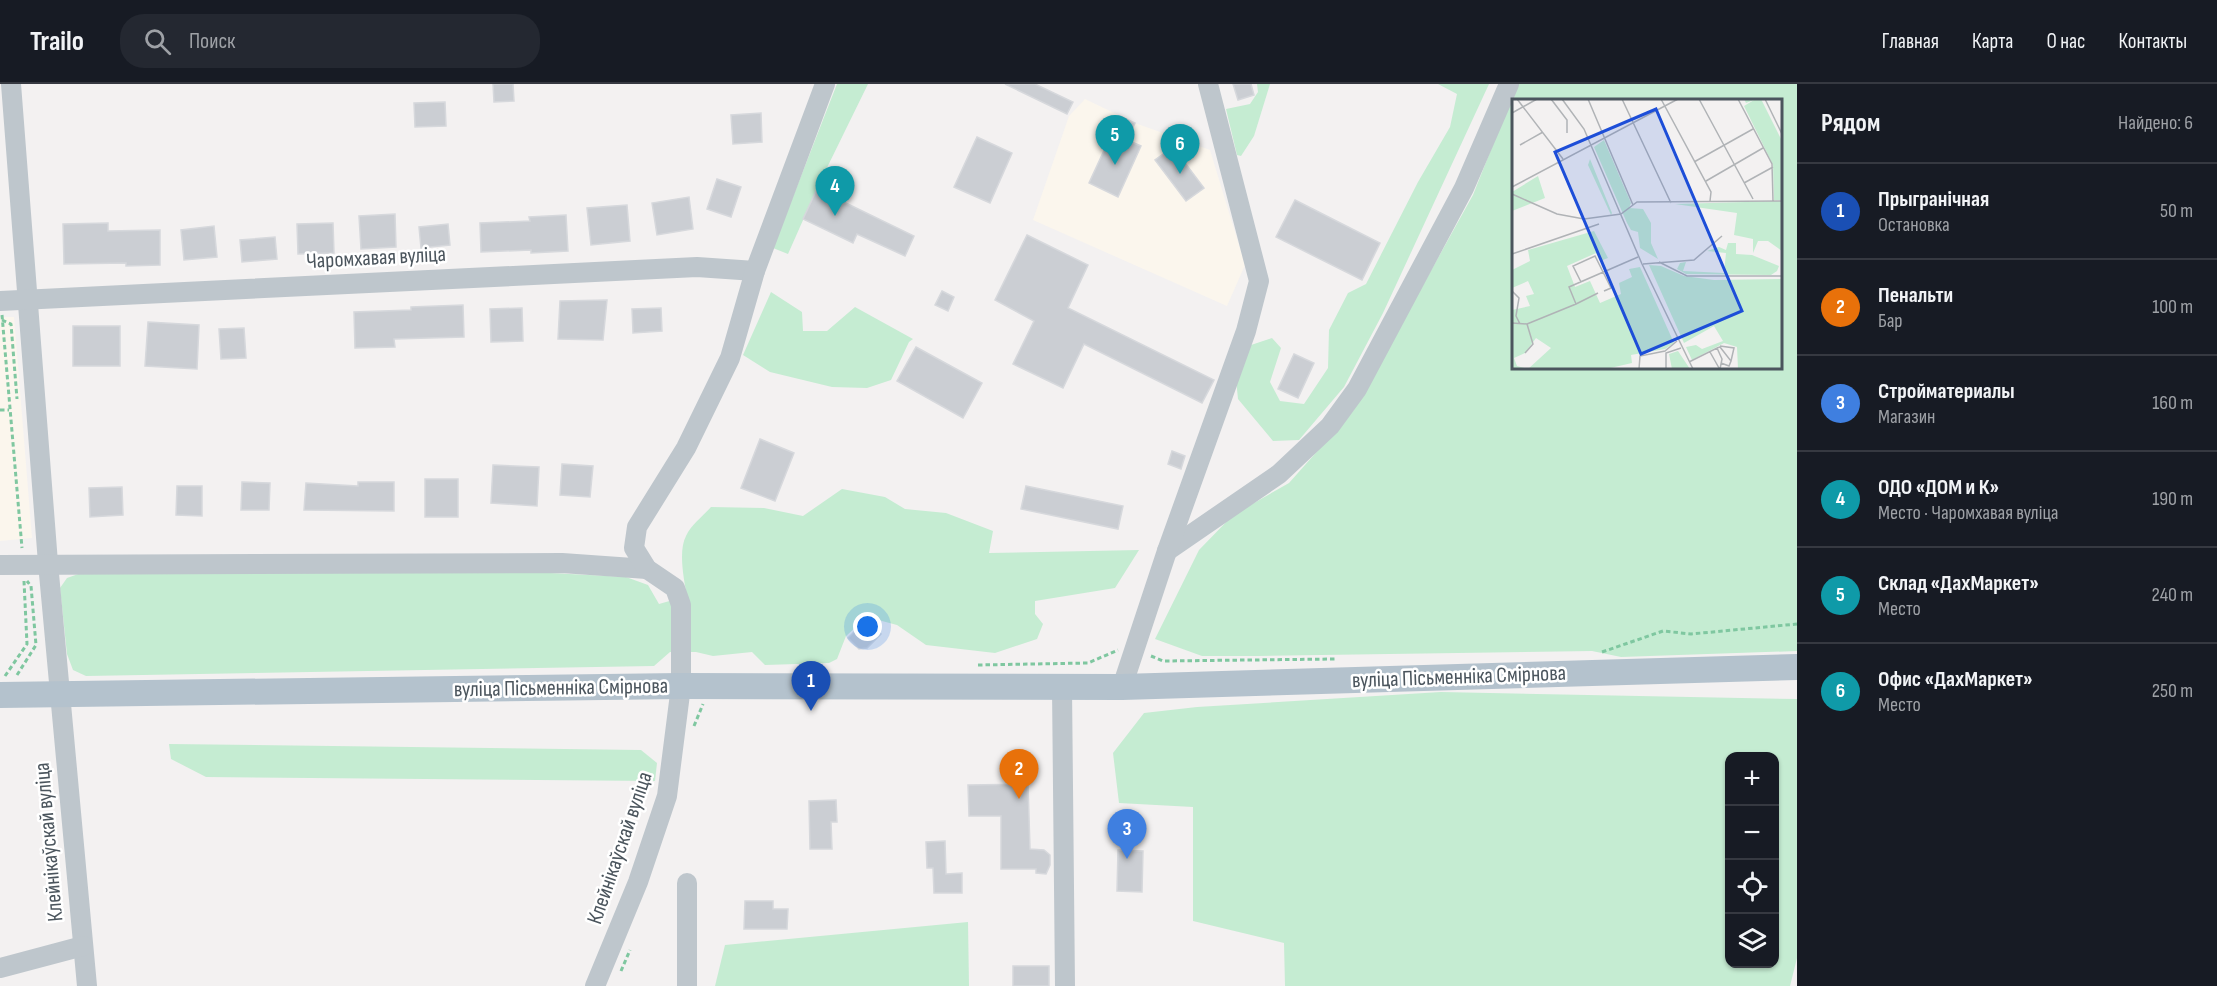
<!DOCTYPE html>
<html lang="ru">
<head>
<meta charset="utf-8">
<style>
	:root { --surface:#171b24; --page:#242831; --text:#f1f3f6; --muted:#9ea1a6; --line:#363941; --accent:#0b8043 }
	body { margin:0; font-family:"Sofia Sans Condensed",sans-serif; background:var(--page); color:var(--text) }
	.controls { position:absolute; right:18px; bottom:18px; display:grid; overflow:hidden; border-radius:12px; box-shadow:0 2px 4px #0004 }
	.controls button { width:54px; height:54px; display:grid; place-items:center; padding:0; border:0; border-bottom:2px solid var(--line); background:var(--surface); color:var(--text); font:30px sans-serif }
	.you { position:absolute; left:868px; top:543px; width:21px; height:21px; margin:-15px; border:4px solid #fff; border-radius:50%; background:#1a73e8; box-shadow:0 0 0 9px #1a73e833 }
	.badge { display:grid; place-items:center; width:39px; height:39px; border-radius:50%; background:var(--accent); color:#fff; font-size:20px; font-weight:700 }
	.pin { position:absolute; translate:-50% -50px; filter:drop-shadow(0 2px 3px #0008) }
	.pin::after { content:''; position:absolute; top:32px; width:21px; height:18px; background:inherit; clip-path:polygon(0 0,100% 0,50% 100%) }
	.list { margin:0; padding:0; list-style:none }
	h2 { display:flex; justify-content:space-between; align-items:center; height:78px; margin:0; padding:0 24px; font-size:26px }
	h2 small { font-size:20px; font-weight:400; color:var(--muted) }
	.list li { display:grid; grid-template-columns:39px 1fr auto; gap:18px; align-items:center; box-sizing:border-box; height:96px; padding:0 24px; border-top:2px solid var(--line) }
	.list b { display:block; font-size:22px; white-space:nowrap }
	.list p { margin:0; font-size:20px; white-space:nowrap; color:var(--muted) }
	.list em { font-size:20px; font-style:normal; color:var(--muted) }
	.icon { flex:none; width:33px; height:33px; fill:none; stroke:currentColor; stroke-width:2; stroke-linecap:round; stroke-linejoin:round }
	.map { position:relative; flex:none; width:1797px; height:902px; overflow:hidden }
	header { display:flex; align-items:center; gap:36px; box-sizing:border-box; height:84px; padding:0 30px; background:var(--surface); border-bottom:2px solid var(--line) }
	header strong { font-size:28px }
	nav { display:flex; gap:33px; margin-inline-start:auto; font-size:21px }
	.search { width:420px; height:54px; background:var(--page); display:flex; align-items:center; gap:15px; box-sizing:border-box; padding:0 21px; border-radius:24px; color:var(--muted); font-size:22px }
	main { display:flex }
	aside { flex:1; background:var(--surface) }
	.map>svg:first-child { display:block }
	.commercial { fill:#fbf6ed }
	.green { fill:#c5ecd2; fill-rule:evenodd }
	.building { fill:#cbced3; stroke:#d6d8dc; stroke-width:1.5 }
	.lines { fill:none; stroke-linecap:round; stroke-linejoin:round }
	.path { stroke:#7fc7a0; stroke-width:3; stroke-dasharray:4.5 3; stroke-linecap:butt }
	.minor { stroke:#bec6cc; stroke-width:20 }
	.major { stroke:#b4c2cd; stroke-width:26 }
	.labels { text-anchor:middle; dominant-baseline:central; stroke-width:5; stroke-linejoin:round; paint-order:stroke }
	.street-label { font-size:22px; fill:#4b555d; stroke:#fff }
	.inset-road { fill:none; stroke:#b0b3b6; stroke-width:1.5 }
	.view { fill:#1d4ed8; fill-opacity:0.15; stroke:#1d4ed8; stroke-width:3 }
	.inset-edge { fill:none; stroke:#4b555d; stroke-width:3 }
</style>
</head>
<body>
<header>
<strong>Trailo</strong>
<div class="search"><svg class="icon" aria-label="search" viewBox="0 0 24 24"><circle cx="10" cy="10" r="6"/><path d="M15 15l6 6"/></svg>Поиск</div>
<nav><a>Главная</a><a>Карта</a><a>О нас</a><a>Контакты</a></nav>
</header>
<main>
<div class="map">
<svg width="1797" height="902" viewBox="0 0 1797 902">
	<rect width="100%" height="100%" fill="#f3f1f1"/>
	<!-- commercial -->
	<g class="commercial">
		<path d="M1085,15L1135,39L1210,66L1245,181L1227,222L1033,136L1069,32Z"/>
		<path d="M0,233H14L32,454L0,457Z"/>
	</g>
	<!-- green -->
	<g class="green">
		<path d="M837,0H868L819,100L788,170L773,164Z"/>
		<path d="M1257,0H1270L1254,52L1241,72L1237,71L1226,25L1250,20L1258,8Z"/>
		<path d="M1438,0H1489L1383,229L1344,303L1299,356L1273,357L1238,315L1236,295L1251,261L1272,254L1281,264L1270,298L1280,317L1304,320L1328,284L1329,246L1348,209L1366,200L1418,98L1450,43L1457,10Z"/>
		<path d="M1517,0H1797V567L1621,573L1592,567L1258,572H1202L1155,555L1199,466L1233,431L1289,399L1353,327L1473,111ZM1514,16H1780V284H1514Z"/>
		<path d="M771,208L802,228L803,247H827L855,223L913,255L909,258L891,296L867,304L832,303L770,288L743,271Z"/>
		<path d="M842,405L885,413L905,425L946,429L993,447L989,469L1139,466L1115,504L1035,517V530L1043,540L1037,555L995,569L926,561L897,541L867,533L846,552L837,575L829,579L765,581L752,568L713,572L696,568H670L654,582L86,592L73,586L67,570L60,504L67,494L84,488H532L626,493L648,501L659,520L687,512C684,496 678,467 686,452C691,441 703,432 711,423L764,424L803,432Z"/>
		<path d="M1441,608L1797,615V874L1790,902H1285L1284,859L1193,837V723L1119,719L1113,669L1144,629L1197,623ZM1774,672V880H1730V672Z"/>
		<path d="M169,660L641,666L657,679L655,697L206,693L171,675Z"/>
		<path d="M968,838L969,902H715L725,861Z"/>
	</g>
	<!-- building -->
	<g class="building">
		<path d="M493,0H513L514,17L494,18Z"/>
		<path d="M1005,0H1035L1073,18L1067,30Z"/>
		<path d="M1233,0H1251L1254,11L1238,16Z"/>
		<path d="M445,18L446,42L415,43L414,19Z"/>
		<path d="M761,29L762,58L733,60L731,31Z"/>
		<path d="M1120,32L1135,39L1127,56L1141,62L1118,113L1089,99Z"/>
		<path d="M977,53L1012,69L990,119L954,103Z"/>
		<path d="M1173,63L1204,104L1186,117L1155,76Z"/>
		<path d="M717,95L741,103L731,133L707,125Z"/>
		<path d="M817,105L914,152L905,172L857,150L853,159L803,135Z"/>
		<path d="M689,113L693,145L657,151L652,119Z"/>
		<path d="M1295,116L1380,159L1362,196L1276,153Z"/>
		<path d="M627,121L630,157L591,161L587,124Z"/>
		<path d="M395,130L396,163L361,165L359,132Z"/>
		<path d="M566,131L568,167L531,169V166L481,168L480,139L530,137L529,133Z"/>
		<path d="M108,139V147L160,146V181L126,182V179L64,180L63,140Z"/>
		<path d="M333,139L334,169L298,170L297,140Z"/>
		<path d="M448,140L450,161L421,164L419,143Z"/>
		<path d="M214,142L217,173L184,176L181,146Z"/>
		<path d="M1027,151L1088,181L1068,224L1214,296L1202,319L1084,260L1063,304L1013,280L1034,237L995,216Z"/>
		<path d="M275,153L277,175L242,178L240,156Z"/>
		<path d="M942,207L954,213L948,227L935,221Z"/>
		<path d="M607,216L603,256L558,255L560,217Z"/>
		<path d="M463,221L464,253L394,255L395,263L355,264L354,228L411,226V223Z"/>
		<path d="M522,224L523,257L491,258L490,225Z"/>
		<path d="M661,224L662,247L633,249L632,225Z"/>
		<path d="M148,238L199,241L197,285L145,282Z"/>
		<rect x="73" y="242" width="47" height="40"/>
		<path d="M244,244L246,274L221,275L219,245Z"/>
		<path d="M916,263L982,299L963,334L897,297Z"/>
		<path d="M1294,270L1314,279L1298,314L1278,305Z"/>
		<path d="M760,355L794,369L775,417L741,404Z"/>
		<path d="M1172,367L1185,372L1181,385L1168,380Z"/>
		<path d="M562,380L593,382L590,413L560,411Z"/>
		<path d="M493,381L539,383L537,422L491,419Z"/>
		<rect x="425" y="395" width="33" height="38"/>
		<path d="M242,398L270,399L269,426H241Z"/>
		<path d="M358,398H394V427L304,426L306,399L358,402Z"/>
		<path d="M177,402H202V432L176,431Z"/>
		<path d="M1026,402L1123,422L1118,445L1021,425Z"/>
		<path d="M122,403L123,431L90,433L89,404Z"/>
		<path d="M867,535L881,550L867,564L859,565L848,554Z"/>
		<path d="M1028,700L1030,765L1044,766L1050,771V781L1046,790L1036,789V785H1001V732H969L968,701Z"/>
		<path d="M836,716L837,738H831L832,765H810L809,717Z"/>
		<path d="M945,757L946,790L962,789V809H934L933,784H927L926,758Z"/>
		<path d="M1118,766L1143,767L1142,808L1117,807Z"/>
		<path d="M745,817H773V825H788L787,845H744Z"/>
		<rect x="1013" y="882" width="36" height="20"/>
	</g>
	<g class="lines">
		<!-- path -->
		<g class="path">
			<path d="M2,231L22,464"/>
			<path d="M2,236L11,240L17,315"/>
			<path d="M0,326H9"/>
			<path d="M1602,568L1663,547L1691,550L1797,540"/>
			<path d="M1151,572L1163,577L1335,575"/>
			<path d="M978,581L1088,579L1118,566"/>
			<path d="M17,591L36,561L31,502L27,497"/>
			<path d="M5,592L27,560L24,497"/>
			<path d="M694,642L703,620"/>
			<path d="M621,887L630,866"/>
		</g>
		<!-- minor -->
		<g class="minor">
			<path d="M11,0L48,479L87,902"/>
			<path d="M0,217L697,183L755,187"/>
			<path d="M1167,467L1279,390L1330,342L1357,305L1464,104L1509,0"/>
			<path d="M0,481L562,479L647,485"/>
			<path d="M1062,603L1065,902"/>
			<path d="M1122,603L1167,467L1246,247L1259,197L1208,0"/>
			<path d="M0,884L83,862"/>
			<path d="M595,902L638,798L667,712L681,602V521L675,504L647,485L634,464L637,443L686,364L730,274L755,187L825,0"/>
			<path d="M687,902V799"/>
		</g>
		<!-- major -->
		<path class="major" d="M0,611L681,602L1122,603L1797,583"/>
	</g>
	<g class="labels">
		<!-- street labels -->
		<g class="street-label">
			<text transform="translate(376 174) rotate(-3)">Чаромхавая вуліца</text>
			<text transform="translate(1459 593) rotate(-2)">вуліца Пісьменніка Смірнова</text>
			<text transform="translate(561 604) rotate(-1)">вуліца Пісьменніка Смірнова</text>
			<text transform="translate(49 758) rotate(-95)">Клейнікаўскай вуліца</text>
			<text transform="translate(620 764) rotate(-71)">Клейнікаўскай вуліца</text>
		</g>
	</g>
	<!-- overview -->
	<g transform="translate(1512 15)">
		<rect width="270" height="270" fill="#f3f1f1"/>
		<path d="M232,0H249L270,42V101H262L261,66L232,7L242,1L234,4ZM92,41L119,104L117,109L131,110L139,124V144L146,160L128,149L126,133L119,131L115,124L82,48ZM78,60L100,114L99,116L76,66ZM26,77L33,99L0,112V93ZM270,102V152L256,142H246L241,154V140L222,136L225,114L163,105ZM82,132L96,159L88,162L84,154L55,167L63,188L78,182L88,204L109,195L107,184L120,178L117,170L128,168L162,244L153,250L119,256L120,264L94,270H0V211L18,207L14,197L22,195L16,182L0,189V171L18,162L16,151ZM24,239L39,249L16,270L5,267L2,259L13,254ZM216,144H224V155L240,156L267,167L265,172L259,176L174,175L165,170L168,164L174,163L171,172L212,174L214,154L195,152L207,148L214,151ZM137,166L149,167L172,177L202,181L270,180V270H226L225,248L212,244L180,261L174,248L184,246L190,250L211,242L202,227L172,244ZM166,252L178,270H160L157,255Z" fill="#c5ecd2" fill-rule="evenodd"/>
		<path class="inset-road" d="M5,0L51,60M39,0L55,21V34M50,0L72,30L130,165L181,270M76,0L121,106M110,0L159,104M149,0L199,93L198,102M187,0L241,100M226,0L260,65L261,102M253,0L270,35M0,14L25,0M8,46L31,33M182,63L241,30M194,82L251,49M232,84L261,68M0,88L166,0M0,95L45,115L72,120L109,115L125,103L270,102M0,155L87,125M147,163L175,177H270M131,165L182,161L210,137M69,183L61,167L83,157L99,189L92,192M0,192L7,199L4,217L8,225M64,205L86,194M0,224L15,225L21,245L13,254M15,225L64,205L57,188L126,158M208,247L222,249L219,262M205,249L208,248L219,262L217,267L209,264M198,253L207,269M177,263L205,249L210,260L208,270M127,270L128,257L153,252L165,242M154,270V254L169,249"/>
		<path class="view" d="M144,10L230,212L129,255L43,53Z"/>
		<rect width="270" height="270" class="inset-edge"/>
	</g>
</svg>
<div class="controls">
<button>+</button>
<button>−</button>
<button><svg class="icon" aria-label="locate" viewBox="0 0 24 24"><circle cx="12" cy="12" r="6"/><path d="M12 2v4M12 18v4M2 12h4M18 12h4"/></svg></button>
<button><svg class="icon" aria-label="layers" viewBox="0 0 24 24"><path d="M12 4l9 5-9 5-9-5zM3 14l9 5 9-5"/></svg></button>
</div>
<div class="you"></div>
<div class="pin badge" style="left:811px;top:627px;background:#1a4fb4">1</div>
<div class="pin badge" style="left:1019px;top:715px;background:#e8710a">2</div>
<div class="pin badge" style="left:1127px;top:775px;background:#3f7fe0">3</div>
<div class="pin badge" style="left:835px;top:132px;background:#0f9aa8">4</div>
<div class="pin badge" style="left:1115px;top:81px;background:#0f9aa8">5</div>
<div class="pin badge" style="left:1180px;top:90px;background:#0f9aa8">6</div>
</div>
<aside>
<h2>Рядом<small>Найдено: 6</small></h2>
<ul class="list">
<li><span class="badge" style="background:#1a4fb4">1</span><div><b>Прыгранічная</b><p>Остановка</p></div><em>50 m</em></li>
<li><span class="badge" style="background:#e8710a">2</span><div><b>Пенальти</b><p>Бар</p></div><em>100 m</em></li>
<li><span class="badge" style="background:#3f7fe0">3</span><div><b>Стройматериалы</b><p>Магазин</p></div><em>160 m</em></li>
<li><span class="badge" style="background:#0f9aa8">4</span><div><b>ОДО «ДОМ и К»</b><p>Место · Чаромхавая вуліца</p></div><em>190 m</em></li>
<li><span class="badge" style="background:#0f9aa8">5</span><div><b>Склад «ДахМаркет»</b><p>Место</p></div><em>240 m</em></li>
<li><span class="badge" style="background:#0f9aa8">6</span><div><b>Офис «ДахМаркет»</b><p>Место</p></div><em>250 m</em></li>
</ul>
</aside>
</main>
</body>
</html>
